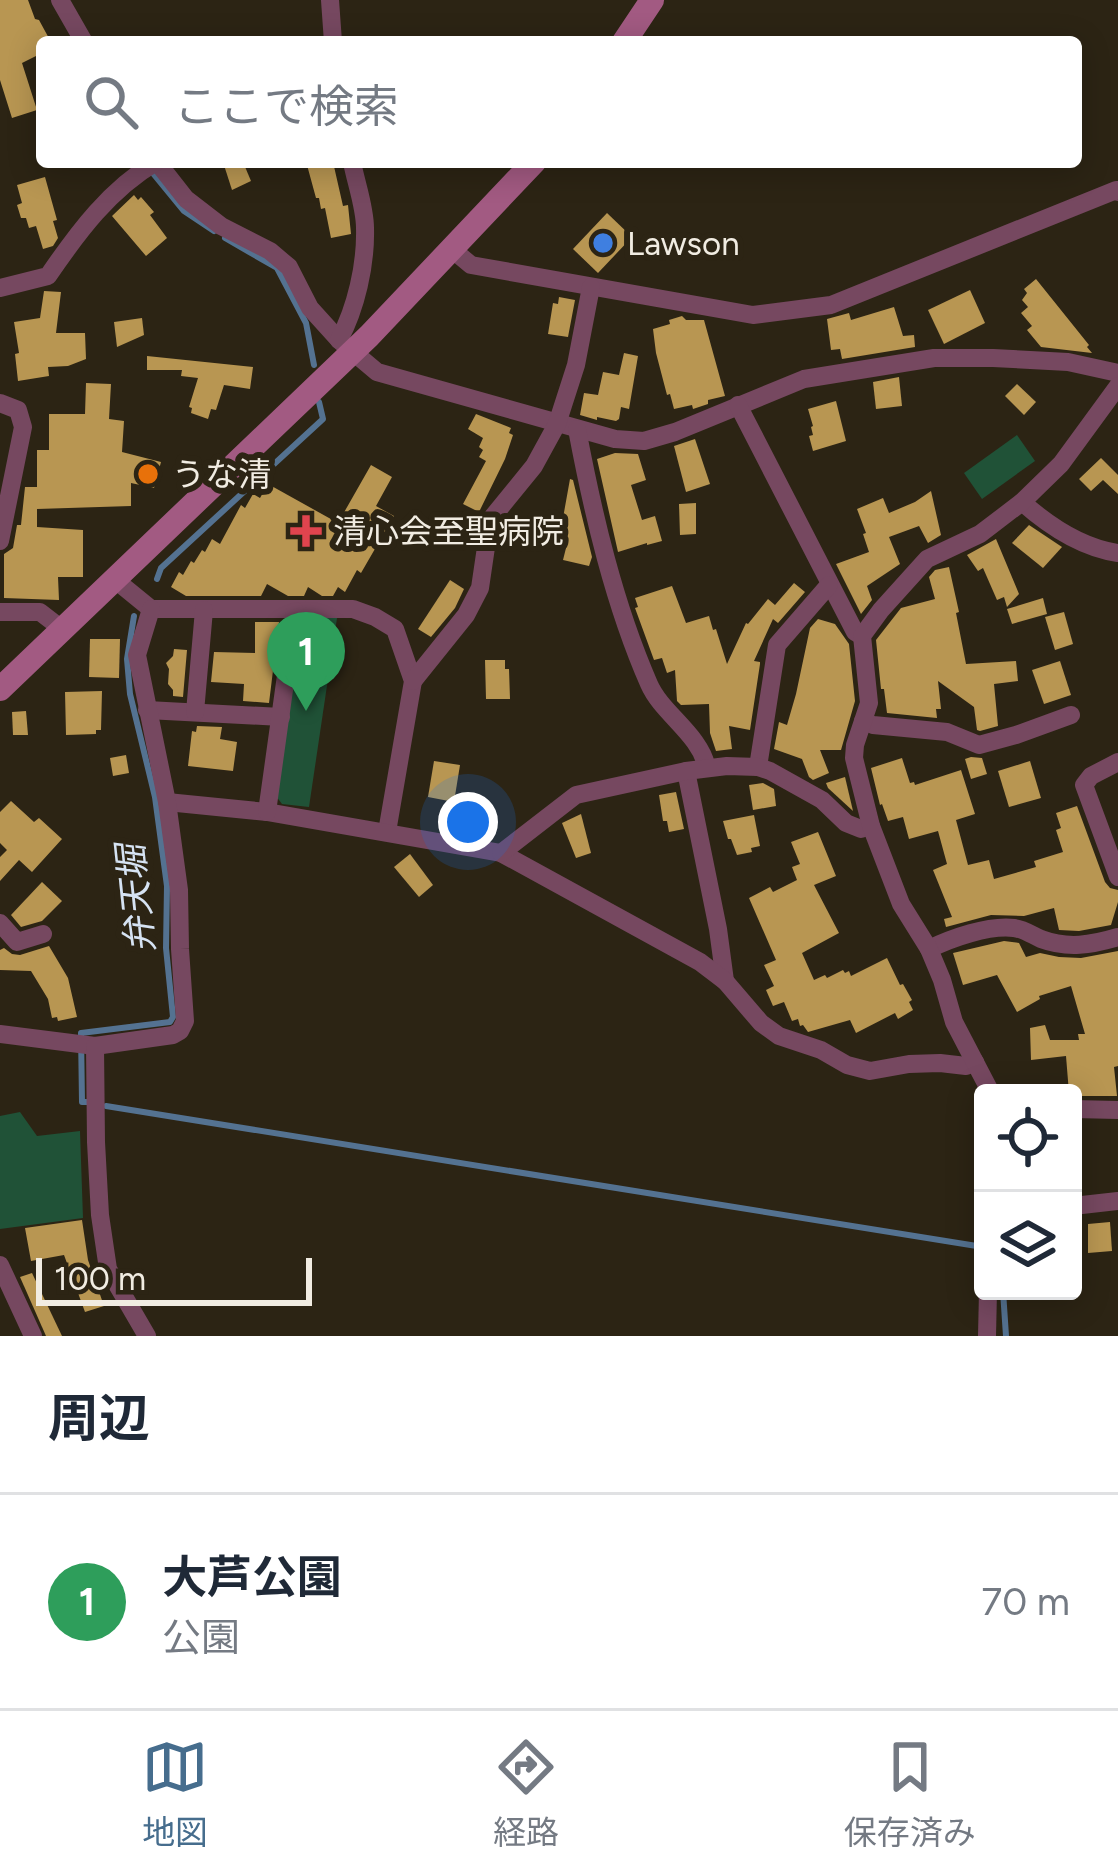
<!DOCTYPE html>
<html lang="ja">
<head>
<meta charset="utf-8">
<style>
	:root { --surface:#fff; --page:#f2f2f3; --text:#1f2937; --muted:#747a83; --line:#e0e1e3; --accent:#466d8d }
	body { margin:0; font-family:Figtree,"Noto Sans JP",sans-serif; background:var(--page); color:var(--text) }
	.controls { position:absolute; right:36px; bottom:36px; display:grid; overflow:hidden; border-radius:12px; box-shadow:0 6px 30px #0003 }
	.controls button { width:108px; height:108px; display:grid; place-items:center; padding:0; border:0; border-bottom:3px solid var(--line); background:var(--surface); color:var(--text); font:60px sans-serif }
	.scale { position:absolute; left:36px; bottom:30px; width:276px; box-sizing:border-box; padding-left:12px; border:6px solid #f1ece2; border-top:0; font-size:33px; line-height:42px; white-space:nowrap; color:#f1ece2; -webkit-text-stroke:9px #2c2414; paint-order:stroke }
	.you { position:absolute; left:468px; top:822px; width:42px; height:42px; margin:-30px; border:9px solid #fff; border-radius:50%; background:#1a73e8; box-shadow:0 0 0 18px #1a73e833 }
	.badge { display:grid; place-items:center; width:78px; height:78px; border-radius:50%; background:var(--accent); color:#fff; font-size:39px; font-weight:700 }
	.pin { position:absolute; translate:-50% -99px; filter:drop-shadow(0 3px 6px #0008) }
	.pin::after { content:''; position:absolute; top:63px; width:42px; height:36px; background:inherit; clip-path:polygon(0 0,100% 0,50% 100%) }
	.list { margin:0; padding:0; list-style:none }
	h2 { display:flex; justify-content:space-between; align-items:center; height:156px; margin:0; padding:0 48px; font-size:51px }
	h2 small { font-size:39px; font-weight:400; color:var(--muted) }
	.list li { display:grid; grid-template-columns:78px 1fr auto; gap:36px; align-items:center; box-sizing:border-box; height:216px; padding:0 48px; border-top:3px solid var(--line) }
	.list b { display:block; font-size:45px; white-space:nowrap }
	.list p { margin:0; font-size:39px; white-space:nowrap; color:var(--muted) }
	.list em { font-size:39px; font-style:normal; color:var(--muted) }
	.icon { flex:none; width:66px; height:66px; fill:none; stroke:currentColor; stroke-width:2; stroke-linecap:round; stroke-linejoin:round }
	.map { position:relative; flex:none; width:1118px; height:1336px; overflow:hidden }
	.search { position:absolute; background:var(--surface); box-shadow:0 6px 30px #0003; left:36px; right:36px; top:36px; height:132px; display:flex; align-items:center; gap:30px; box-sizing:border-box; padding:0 42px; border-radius:12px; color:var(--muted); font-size:45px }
	.sheet { height:372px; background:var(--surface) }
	nav { display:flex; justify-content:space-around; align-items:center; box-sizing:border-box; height:168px; border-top:3px solid var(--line); background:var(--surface); font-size:33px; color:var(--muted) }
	nav a { display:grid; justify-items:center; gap:6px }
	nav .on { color:var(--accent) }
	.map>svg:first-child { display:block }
	.green { fill:#205237 }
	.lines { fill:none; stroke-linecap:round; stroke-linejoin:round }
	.stream { stroke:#547291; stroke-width:6 }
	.building { fill:#b89652 }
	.street { stroke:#764860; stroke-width:18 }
	.secondary { stroke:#a25a82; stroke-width:24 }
	.shop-dot { fill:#3f7fe0; stroke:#2c2414; stroke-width:4.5 }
	.food-dot { fill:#e8710a; stroke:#2c2414; stroke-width:4.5 }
	.health-dot { fill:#e0444e; stroke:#2c2414; stroke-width:4.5 }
	.labels { text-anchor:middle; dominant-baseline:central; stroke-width:12; stroke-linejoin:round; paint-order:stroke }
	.poi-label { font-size:33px; fill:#f1ece2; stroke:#2c2414; text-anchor:start }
	.water-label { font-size:36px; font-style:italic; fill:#d6e3f3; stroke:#2c2414 }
</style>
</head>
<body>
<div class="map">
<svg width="1118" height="1336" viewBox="0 0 1118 1336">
	<rect width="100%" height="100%" fill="#2c2414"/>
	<!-- green -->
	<g class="green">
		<path d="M1017,435L1035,461L982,499L964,473Z"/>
		<path d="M315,616L337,618L309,807L282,804L276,796L301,626Z"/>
		<path d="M20,1112L37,1136L80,1131L83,1218L0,1229V1116Z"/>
	</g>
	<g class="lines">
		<!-- stream -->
		<g class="stream">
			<path d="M152,172L184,211L214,231"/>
			<path d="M225,238L277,268L306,323L314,365"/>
			<path d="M157,579L161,568L323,419L319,402"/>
			<path d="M88,1102H82L81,1033L170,1022L173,1017L166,948L167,886L155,797L130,694L127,659L134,616"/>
			<path d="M106,1106L983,1247"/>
			<path d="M1003,1291L1006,1336"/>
		</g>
	</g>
	<!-- building -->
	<g class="building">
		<path d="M0,0H28L35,19L39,20L51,42H42V53L22,63L37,110L12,118L0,80Z"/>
		<path d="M223,162H243L251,181L232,190Z"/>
		<path d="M318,162H333L343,206L348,205L351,234L331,238L325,208L321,209L319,198H316L307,165Z"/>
		<path d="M45,177L57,220L53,221L58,238L53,246L43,249L36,226L29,228L26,218H21L17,205L22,203L17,185Z"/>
		<path d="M134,195L138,200L141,197L154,212L150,215L167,238L146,256L112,216Z"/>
		<path d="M607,213L632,237L598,273L573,249Z"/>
		<path d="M1036,279L1089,345L1087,347L1092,353L1041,347L1027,330L1032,326L1021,313L1028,307L1022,300L1027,293L1024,289Z"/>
		<path d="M970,290L985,323L944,344L928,310Z"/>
		<path d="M44,291L61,292L56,333H85L86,359L68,366L48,367L49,376L18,381L15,354L19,353L14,322L40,318Z"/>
		<path d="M559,297L575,300L568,337L548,334L553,303L558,304Z"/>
		<path d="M894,307L903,336L914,335L915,347L842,359L840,349L831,350L827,319L849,313L851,320Z"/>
		<path d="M682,316L686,320H704L725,396L708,400V404L693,409L692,405L674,409L670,394L667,395L656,353L653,329L670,324L669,320Z"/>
		<path d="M142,318L144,335L117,347L114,322Z"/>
		<path d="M624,353L638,356L629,409L621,407L619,419L616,421L597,417V420L580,415L584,393L598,395L603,372L619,375Z"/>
		<path d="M147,356L253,367L250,389L224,385L216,410L211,409L208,419L191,413L192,408L189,407L198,378L181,376L182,370H147Z"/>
		<path d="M899,377L902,406L876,409L873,382Z"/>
		<path d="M86,383L111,384L109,419L124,421L122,452L161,462L154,488L131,483V506L37,509V527L83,530V577H58L59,600L4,598V554L13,548L17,525H21L25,487H37V450H49V414H85Z"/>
		<path d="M1017,384L1036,402L1024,415L1005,396Z"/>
		<path d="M836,401L846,441L813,451L809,436L813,435L811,427L813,426L808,409Z"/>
		<path d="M476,414L511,428L509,433L513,435L505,459L479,512L463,504L486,461L479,457L483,450L479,447L483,438L468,429Z"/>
		<path d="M695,439L710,484L686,492L674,446Z"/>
		<path d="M615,453L638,454L646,480L631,485L642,520L655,516L662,541L647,545V543L618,552L597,459Z"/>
		<path d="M1101,458L1118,475V494L1103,480L1091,491L1079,479Z"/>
		<path d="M371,465L392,477L376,506L394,516L361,573L357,570L345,592L338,587L333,596H322L308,587L304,596H288L267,584L261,596H186L171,587L179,572L183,575L191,561L194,563L202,550L205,552L212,539L220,544L241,505L245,508L253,494L260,498L268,484L338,523Z"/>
		<path d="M570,479L573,480L592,557L589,566L563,560L568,540L563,518Z"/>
		<path d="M931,491L941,535L928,543L919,526L889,537L900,564L867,586L872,600L861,614L836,564L869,552L863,534L866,533L857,509L883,498L889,513L915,502Z"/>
		<path d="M696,503V534L680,535L679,504Z"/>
		<path d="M1029,525L1062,547L1043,568L1012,543Z"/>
		<path d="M996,539L1019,594L1007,607L1004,597L997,600L983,568L978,571L967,555Z"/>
		<path d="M949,567L959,612L956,613L966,664L1016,661L1018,681L994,684L998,726L980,731L977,730L974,707L938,681L941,709H936L937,718L887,713L884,689H881L876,640L901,608L935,599L929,577L935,570Z"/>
		<path d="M450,580L464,589L455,608L431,637L418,629Z"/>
		<path d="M794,583L805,592L778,623L773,619L754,661L760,662V664L750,730L729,726L732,749L716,751L710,733L709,704L681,705L677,701L675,670L667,673L662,658L654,660L635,608L638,607L635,598L672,586L686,623L709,616L713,630L716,629L727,664L746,623L748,624L768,599L775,605Z"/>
		<path d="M1043,598L1047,614L1012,624L1007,609Z"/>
		<path d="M1064,612L1073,644L1055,650L1045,617Z"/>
		<path d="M818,619L835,624L849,644L855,701L841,750H820L829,773L813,780L809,777L802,759L774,749L779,722L787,725L796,694L810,628Z"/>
		<path d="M255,622H279L269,703L243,701L244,684L211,682L214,652L255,653Z"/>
		<path d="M90,639H120L119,678L89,677Z"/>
		<path d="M174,649L187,650L183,697L173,696V690L168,684L169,669L166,663L173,656Z"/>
		<path d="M485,660H505V669H509L510,699H486Z"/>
		<path d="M1060,661L1071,695L1044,704L1032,670Z"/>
		<path d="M102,691L101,730H96V734L66,735L65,692Z"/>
		<path d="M26,711L28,735H13L12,712Z"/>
		<path d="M197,726L222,727L220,739L237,742L233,771L188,766L192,731L196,732Z"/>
		<path d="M126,755L129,773L113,776L110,758Z"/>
		<path d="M971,757L982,758L987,774L971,779L965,759Z"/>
		<path d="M902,758L910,783L914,782L915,785L961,770L975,814L956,820L968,865L989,860L994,879L1036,867L1034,861L1063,852L1056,830L1061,828L1056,813L1077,806L1105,882L1110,888L1118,890V902L1111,925L1079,931L1059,930L1054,908L1024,916L991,915L946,927L944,919L952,917L933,870L947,864L938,831L909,839L903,817L888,821L882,804L880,805L871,768Z"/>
		<path d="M434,761L460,765L454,802L428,797Z"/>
		<path d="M1030,761L1041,798L1009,807L998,771Z"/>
		<path d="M845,777L853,811L828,788L826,783Z"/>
		<path d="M763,783L774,789L776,806L753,810L749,785Z"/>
		<path d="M676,792L684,829L669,832L667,821H663L659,795Z"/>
		<path d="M11,801L34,822L39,818L62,839L32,872L19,860L0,881V857L7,850L0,843V812Z"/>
		<path d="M581,814L591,853L576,858L562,823Z"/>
		<path d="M754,815L760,846L751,848L752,852L737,855L731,839H728L723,821Z"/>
		<path d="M818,832L836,876L814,885L839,933L802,953L814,980L825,975L827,978L843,970L845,973L849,971L851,976L887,958L900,985L903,984L912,1000L909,1002L913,1010L898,1019L895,1013L856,1033L850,1020L808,1032L803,1025L800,1026L798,1019L792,1021L784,1002L773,1006L766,990L774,986L764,965L776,960L749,898L770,887L773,892L797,880L792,867L800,864L791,842Z"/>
		<path d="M410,854L433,885L419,897L394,867Z"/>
		<path d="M42,882L62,901L42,921L21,927L11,915Z"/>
		<path d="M1004,941L1019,943L1026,957L1040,953L1059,957L1081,958L1118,951V1066L1114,1067L1117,1096H1073L1069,1093L1066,1056L1031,1060L1030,1028L1045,1025L1050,1040H1079L1078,1034H1085L1071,986L1039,996L1040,999L1017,1012L997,975L963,985L953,953Z"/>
		<path d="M49,946L68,978L77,1017L58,1021L57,1017L52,1018L48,999L31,971L0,970V950L4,948L12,954L20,955Z"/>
		<path d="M82,1220L88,1260L104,1306L85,1312L64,1255L31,1261L25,1228Z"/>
		<path d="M1110,1222L1112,1251L1088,1253V1224Z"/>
		<path d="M32,1273L62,1336H46L20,1277Z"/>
	</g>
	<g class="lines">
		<!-- street -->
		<g class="street">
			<path d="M60,0L84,42"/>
			<path d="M330,0L333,42"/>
			<path d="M157,162L186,199L221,226L270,251L289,267L310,308L339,340L377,372L615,439L644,441L675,432L804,379L934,358H993L1068,362L1118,373"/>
			<path d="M453,250L471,265L753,315L831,305L1116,190L1118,192"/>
			<path d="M0,288L48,276C78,232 110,189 156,162"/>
			<path d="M339,340C356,308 366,265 365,228C365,207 356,183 352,162"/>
			<path d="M0,403L18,410L23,427L0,541"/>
			<path d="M738,405L855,632L862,636"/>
			<path d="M577,429C593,514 614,604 649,684C662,714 700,734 707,768"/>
			<path d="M1022,502C1049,526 1083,548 1118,553"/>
			<path d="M113,578L151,609H353L375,617L395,629L413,681L387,832"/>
			<path d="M0,612H40L62,629"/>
			<path d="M413,681L466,615L480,588L490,520L534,466L557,424L576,365L591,287"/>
			<path d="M147,710L281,717"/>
			<path d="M195,712L204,610"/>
			<path d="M863,721L873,725L947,732L979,745L1016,735L1071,715"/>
			<path d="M1118,762L1091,776L1084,785L1118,877"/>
			<path d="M758,767L777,645L829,585"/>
			<path d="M686,771L718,929L725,981"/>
			<path d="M167,802L267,812L501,853L700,962L725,981L761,1023L779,1036L821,1050L847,1065L870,1071L909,1064L940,1063L966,1066L975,1062"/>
			<path d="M267,812L295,611"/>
			<path d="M501,853L576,795L686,771L727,766L758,767L770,771L822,800L846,823L861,829L871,826"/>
			<path d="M0,923L17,942L43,934"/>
			<path d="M929,949C952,938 988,925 1014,928C1024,929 1032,935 1041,939C1068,949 1091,945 1118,937"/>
			<path d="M0,1034L95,1046"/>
			<path d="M991,1093L954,1022L942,980L929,949L901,904L871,826L854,758L855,745L869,703L862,636L881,610L927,559L980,534L1022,502L1061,464L1118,386"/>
			<path d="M1073,1109L1118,1110"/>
			<path d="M1073,1206L1118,1201"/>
			<path d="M0,1265L33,1336"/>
			<path d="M147,1336L108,1269L100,1215L96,1142L95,1046L173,1035L180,1031L185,1021L180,949L179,890L167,802L137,655L151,609"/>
			<path d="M987,1336L988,1291"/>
		</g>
		<!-- secondary -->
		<g class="secondary">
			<path d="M624,42L652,0"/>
			<path d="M0,689L369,336L534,162"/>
		</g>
	</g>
	<!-- markers -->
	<circle class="shop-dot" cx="603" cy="243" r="12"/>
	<circle class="food-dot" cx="148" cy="474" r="12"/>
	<path class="health-dot" d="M300 513h12v12h12v12h-12v12h-12v-12h-12v-12h12z"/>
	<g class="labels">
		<!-- poi labels -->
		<g class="poi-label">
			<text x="627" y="243">Lawson</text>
			<text x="172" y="474">うな清</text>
			<text x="333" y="531">清心会至聖病院</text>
		</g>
		<!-- water labels -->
		<g class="water-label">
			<text transform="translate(136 899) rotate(-96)">弁天堀</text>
		</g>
	</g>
</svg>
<div class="controls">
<button><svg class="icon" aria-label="locate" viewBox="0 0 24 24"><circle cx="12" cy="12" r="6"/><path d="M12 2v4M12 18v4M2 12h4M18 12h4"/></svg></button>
<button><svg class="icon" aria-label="layers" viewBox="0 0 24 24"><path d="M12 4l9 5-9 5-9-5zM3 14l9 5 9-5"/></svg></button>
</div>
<div class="scale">100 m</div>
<div class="you"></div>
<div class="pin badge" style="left:306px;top:711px;background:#2e9e5b">1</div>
<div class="search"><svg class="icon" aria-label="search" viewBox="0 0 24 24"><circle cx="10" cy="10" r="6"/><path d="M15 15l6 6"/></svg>ここで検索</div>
</div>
<section class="sheet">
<h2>周辺<small></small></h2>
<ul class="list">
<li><span class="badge" style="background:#2e9e5b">1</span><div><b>大芦公園</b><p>公園</p></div><em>70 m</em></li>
</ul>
</section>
<nav>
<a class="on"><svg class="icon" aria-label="map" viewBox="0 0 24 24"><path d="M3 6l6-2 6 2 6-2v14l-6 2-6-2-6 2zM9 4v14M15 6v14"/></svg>地図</a>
<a><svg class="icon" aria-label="directions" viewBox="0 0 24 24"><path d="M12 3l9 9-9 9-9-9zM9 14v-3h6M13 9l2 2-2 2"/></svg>経路</a>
<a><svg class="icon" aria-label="saved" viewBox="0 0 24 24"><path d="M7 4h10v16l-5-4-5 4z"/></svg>保存済み</a>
</nav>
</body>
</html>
